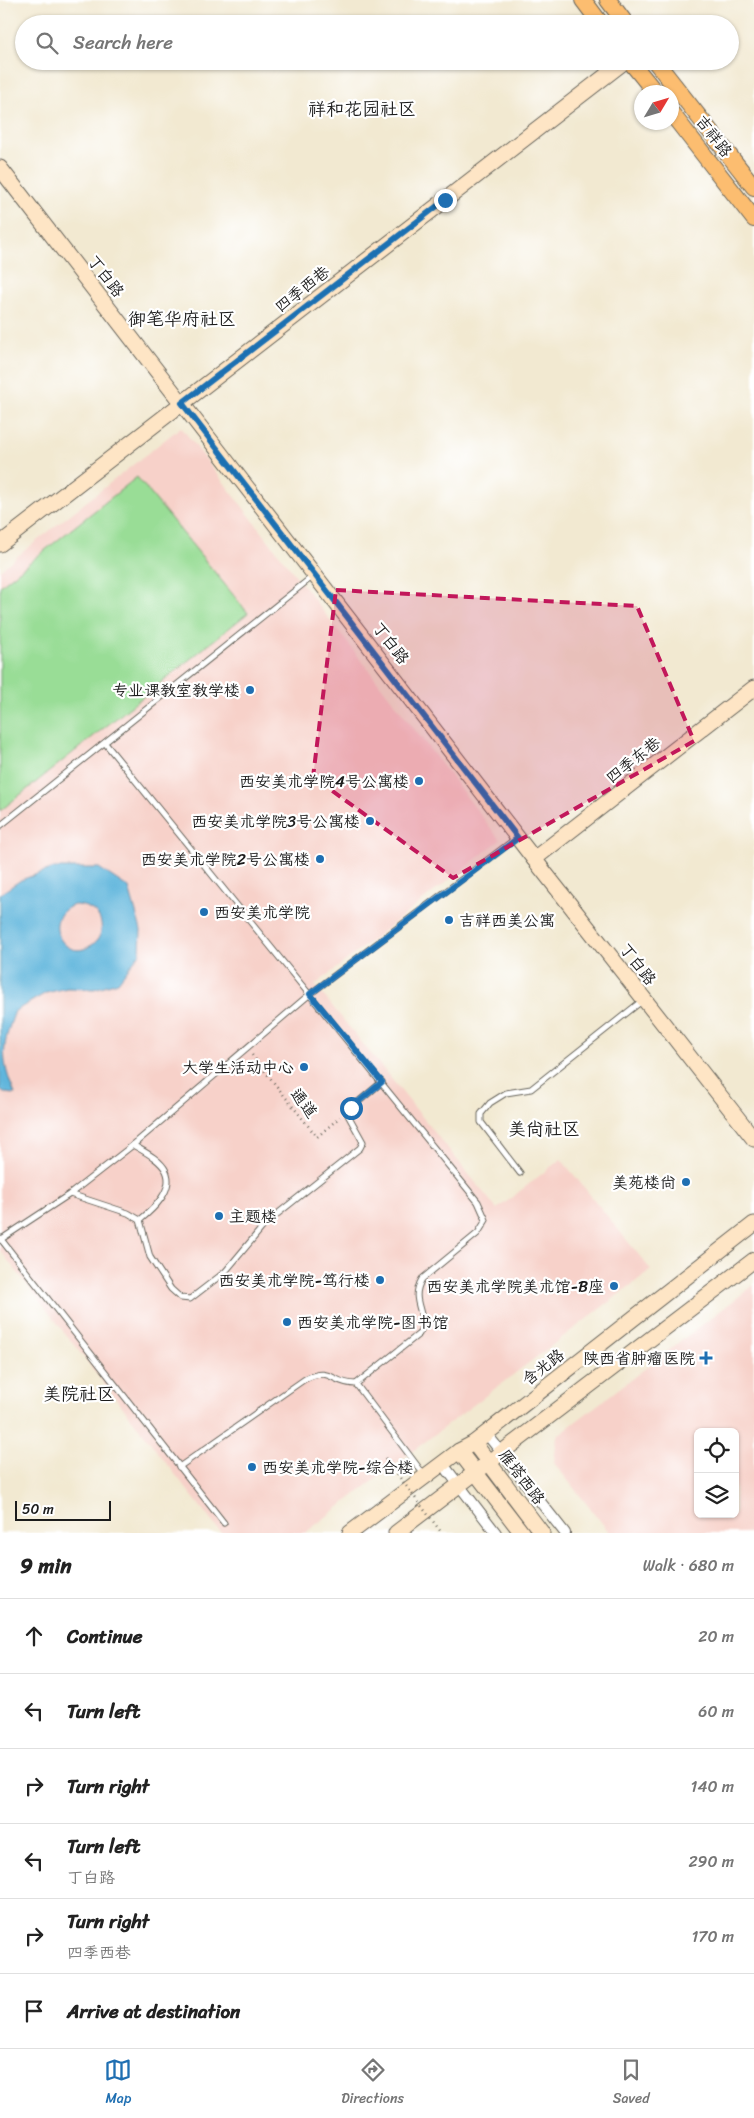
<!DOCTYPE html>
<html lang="en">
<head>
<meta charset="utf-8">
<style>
	:root { --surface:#fff; --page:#f6f6f6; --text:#222; --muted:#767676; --line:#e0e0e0; --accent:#1f6fb2 }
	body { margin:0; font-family:Sriracha,"LXGW WenKai TC",sans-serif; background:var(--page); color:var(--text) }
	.controls { position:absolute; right:15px; bottom:15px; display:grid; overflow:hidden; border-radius:8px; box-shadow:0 1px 4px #0004 }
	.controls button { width:45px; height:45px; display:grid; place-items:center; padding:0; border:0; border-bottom:1px solid var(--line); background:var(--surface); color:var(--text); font:25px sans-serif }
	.compass { position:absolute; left:634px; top:85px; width:45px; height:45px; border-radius:50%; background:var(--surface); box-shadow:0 1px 4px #0004; rotate:52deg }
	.scale { position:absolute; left:15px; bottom:12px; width:96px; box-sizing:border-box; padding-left:5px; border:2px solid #1c1c1c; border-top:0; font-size:14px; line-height:18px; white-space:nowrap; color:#1c1c1c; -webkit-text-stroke:4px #fff; paint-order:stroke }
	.stop { position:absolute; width:15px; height:15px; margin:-11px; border:4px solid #1f6fb2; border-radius:50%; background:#fff }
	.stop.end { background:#1f6fb2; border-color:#fff; box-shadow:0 1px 5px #0008 }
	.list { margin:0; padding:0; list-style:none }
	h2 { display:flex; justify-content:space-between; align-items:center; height:65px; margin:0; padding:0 20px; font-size:21px }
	h2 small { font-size:16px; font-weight:400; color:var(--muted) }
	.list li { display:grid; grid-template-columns:32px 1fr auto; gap:15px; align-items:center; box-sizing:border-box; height:75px; padding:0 20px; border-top:1px solid var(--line) }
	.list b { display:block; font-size:19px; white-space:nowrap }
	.list p { margin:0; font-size:16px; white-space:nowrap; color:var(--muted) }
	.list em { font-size:16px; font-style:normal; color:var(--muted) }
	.icon { flex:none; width:28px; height:28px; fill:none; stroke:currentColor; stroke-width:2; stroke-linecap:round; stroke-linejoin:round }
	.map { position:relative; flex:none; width:754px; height:1533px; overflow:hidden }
	.search { position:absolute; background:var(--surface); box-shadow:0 1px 4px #0004; left:15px; right:15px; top:15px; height:55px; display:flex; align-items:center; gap:12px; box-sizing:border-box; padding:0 18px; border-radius:28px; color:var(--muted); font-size:19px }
	.sheet { height:515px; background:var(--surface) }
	nav { display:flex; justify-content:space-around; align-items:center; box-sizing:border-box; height:70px; border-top:1px solid var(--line); background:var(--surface); font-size:14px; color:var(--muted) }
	nav a { display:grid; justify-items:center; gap:2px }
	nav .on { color:var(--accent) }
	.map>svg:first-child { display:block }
	.built { fill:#f7d1c9; fill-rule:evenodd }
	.green { fill:#99dd96; stroke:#5a7c59 }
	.water { fill:#5fb5dc; stroke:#3e687c; fill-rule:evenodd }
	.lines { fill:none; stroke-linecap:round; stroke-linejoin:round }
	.lane-casing { stroke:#67645b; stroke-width:7 }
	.street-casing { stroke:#67645b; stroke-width:12 }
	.secondary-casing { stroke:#67645b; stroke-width:17 }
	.primary-casing { stroke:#67645b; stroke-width:18 }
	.path { stroke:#67645b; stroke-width:2.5; stroke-dasharray:1 4; stroke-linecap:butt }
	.lane { stroke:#fff; stroke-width:5 }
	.street { stroke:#fff; stroke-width:10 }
	.secondary { stroke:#fee5c5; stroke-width:15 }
	.primary { stroke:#fcbd6f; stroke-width:16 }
	.path-bridge { stroke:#67645b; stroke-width:2.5; stroke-dasharray:1 4; stroke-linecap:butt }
	.route { stroke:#1f6fb2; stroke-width:6 }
	.marked { fill:#c2185b; fill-opacity:0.2; stroke:#c2185b; stroke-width:4; stroke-dasharray:10 6; stroke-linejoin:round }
	.poi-dot { fill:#1f6fb2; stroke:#fff; stroke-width:2 }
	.labels { text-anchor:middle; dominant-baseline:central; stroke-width:4.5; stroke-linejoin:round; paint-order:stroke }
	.street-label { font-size:16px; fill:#1c1c1c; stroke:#fff }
	.poi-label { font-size:16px; fill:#1c1c1c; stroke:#fff; text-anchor:end }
	.neighbourhood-label { font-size:18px; fill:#1c1c1c; stroke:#fff }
</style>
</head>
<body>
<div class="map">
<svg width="754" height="1533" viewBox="0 0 754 1533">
	<rect width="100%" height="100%" fill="#fff"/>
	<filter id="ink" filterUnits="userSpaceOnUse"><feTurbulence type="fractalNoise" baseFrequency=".02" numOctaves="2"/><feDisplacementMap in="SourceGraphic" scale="10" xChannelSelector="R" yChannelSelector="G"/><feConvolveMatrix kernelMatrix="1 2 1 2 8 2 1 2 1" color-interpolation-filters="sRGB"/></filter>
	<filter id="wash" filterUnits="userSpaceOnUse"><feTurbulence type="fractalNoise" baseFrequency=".0096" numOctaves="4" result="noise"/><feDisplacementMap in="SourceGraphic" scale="20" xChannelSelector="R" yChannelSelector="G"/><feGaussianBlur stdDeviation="1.12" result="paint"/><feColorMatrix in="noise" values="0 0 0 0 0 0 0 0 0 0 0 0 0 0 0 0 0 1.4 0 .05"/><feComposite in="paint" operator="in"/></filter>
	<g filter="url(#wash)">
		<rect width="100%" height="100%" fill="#f2e9d1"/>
		<!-- built -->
		<g class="built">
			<path d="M181,427L500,840L315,985L497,1209L561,1159L651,1270L305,1533H221L0,1250V570Z"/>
			<path d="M754,1285V1533H610L554,1463L557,1436ZM698,1432H735V1514H698Z"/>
		</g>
		<!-- green -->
		<path class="green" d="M137,477L248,613L0,811V586Z"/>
		<!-- water -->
		<path class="water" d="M54,868H99L129,888L141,930L140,953L118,982L94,989L67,988L46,993L15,1011C2,1046 0,1059 15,1094L4,1093L0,1090V894L21,880ZM74,905C89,905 104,914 101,931C100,937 96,943 90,946C64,963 39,918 74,905Z"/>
	</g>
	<g filter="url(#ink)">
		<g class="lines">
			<!-- lane casing -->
			<g class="lane-casing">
				<g id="lane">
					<path d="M105,743L478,1202L486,1220L478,1233L422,1279C411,1298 422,1307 423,1326L419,1334L356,1384C331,1384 332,1366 305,1379L179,1467"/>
					<path d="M0,826L312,577"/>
					<path d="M520,1173L481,1122V1114L490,1103L506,1093L531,1089L643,1000"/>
					<path d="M70,1194L128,1213L140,1220C152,1210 175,1190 166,1171C160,1159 143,1151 133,1145"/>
					<path d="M140,1220L150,1257L171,1289L181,1298L190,1299L225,1272L266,1223L360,1148L363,1142L348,1115L351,1108L382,1082"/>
					<path d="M0,1238L224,1523"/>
					<path d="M0,1240L70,1194L133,1145L310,994L515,839"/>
					<path d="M356,1384L425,1476"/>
				</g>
			</g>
			<!-- street casing -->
			<g class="street-casing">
				<g id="street">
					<path d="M486,1433L565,1533"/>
					<path d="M442,1463L496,1533"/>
				</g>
			</g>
			<!-- secondary casing -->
			<g class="secondary-casing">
				<g id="secondary">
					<path d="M0,168L534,859L754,1139"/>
					<path d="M0,544L625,61"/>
					<path d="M534,859L754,688"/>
					<path d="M474,1443L542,1533"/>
					<path d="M459,1451L522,1533"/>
					<path d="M350,1533L459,1451L474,1443L754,1224"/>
					<path d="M396,1533L754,1260"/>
				</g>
			</g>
			<!-- primary casing -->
			<g class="primary-casing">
				<g id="primary">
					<path d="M583,0L601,24"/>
					<path d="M608,0L626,24"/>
					<path d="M630,61L655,92"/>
					<path d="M655,61L754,187"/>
					<path d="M672,114L754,219"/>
				</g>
			</g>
			<!-- path -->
			<path class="path" d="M252,1055L317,1137L340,1117"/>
			<!-- lane -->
			<use href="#lane" class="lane"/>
			<!-- street -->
			<use href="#street" class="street"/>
			<!-- secondary -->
			<use href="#secondary" class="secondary"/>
			<!-- primary -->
			<use href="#primary" class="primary"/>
			<!-- path-bridge -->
			<path class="path-bridge" d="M385,1458L441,1532"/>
		</g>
	</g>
	<g class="lines" filter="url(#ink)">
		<!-- route -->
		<path class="route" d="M351,1108L382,1082L310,994L518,838L182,403L445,200"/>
	</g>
	<!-- marked area -->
	<path class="marked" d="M336,590L637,606L694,741L453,878L313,777Z"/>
	<!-- markers -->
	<g class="poi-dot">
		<circle cx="250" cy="690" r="5"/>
		<circle cx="419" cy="781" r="5"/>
		<circle cx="370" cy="821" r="5"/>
		<circle cx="320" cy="859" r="5"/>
		<circle cx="204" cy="912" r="5"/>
		<circle cx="449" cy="920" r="5"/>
		<circle cx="304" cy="1067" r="5"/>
		<circle cx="686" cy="1182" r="5"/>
		<circle cx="219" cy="1216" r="5"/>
		<circle cx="380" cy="1280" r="5"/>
		<circle cx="614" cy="1286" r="5"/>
		<circle cx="287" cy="1322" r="5"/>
		<path d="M703.5 1350.5h5v5h5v5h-5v5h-5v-5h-5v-5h5z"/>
		<circle cx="252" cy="1467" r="5"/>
	</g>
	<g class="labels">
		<!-- street labels -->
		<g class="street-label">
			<text transform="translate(714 136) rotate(52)">吉祥路</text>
			<text transform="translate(106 276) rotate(52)">丁白路</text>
			<text transform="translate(302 289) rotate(-38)">四季西巷</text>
			<text transform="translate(391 643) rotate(52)">丁白路</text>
			<text transform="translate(633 760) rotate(-38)">四季东巷</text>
			<text transform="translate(638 964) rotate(52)">丁白路</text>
			<text transform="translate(304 1103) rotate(52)">通道</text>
			<text transform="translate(543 1367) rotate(-38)">含光路</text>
			<text transform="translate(522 1477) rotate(53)">雁塔西路</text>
		</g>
		<!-- poi labels -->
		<g class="poi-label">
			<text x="240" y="690">专业课教室教学楼</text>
			<text x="409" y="781">西安美术学院4号公寓楼</text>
			<text x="360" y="821">西安美术学院3号公寓楼</text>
			<text x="310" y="859">西安美术学院2号公寓楼</text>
			<text x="214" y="912" text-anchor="start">西安美术学院</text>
			<text x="459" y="920" text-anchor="start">吉祥西美公寓</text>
			<text x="294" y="1067">大学生活动中心</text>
			<text x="676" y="1182">美苑楼尚</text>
			<text x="229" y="1216" text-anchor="start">主题楼</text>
			<text x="370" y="1280">西安美术学院-笃行楼</text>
			<text x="604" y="1286">西安美术学院美术馆-B座</text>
			<text x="297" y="1322" text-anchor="start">西安美术学院-图书馆</text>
			<text x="695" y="1358">陕西省肿瘤医院</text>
			<text x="262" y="1467" text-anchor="start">西安美术学院-综合楼</text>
		</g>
		<!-- neighbourhood labels -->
		<g class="neighbourhood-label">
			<text x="362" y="109">祥和花园社区</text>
			<text x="182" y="319">御笔华府社区</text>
			<text x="544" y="1129">美尚社区</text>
			<text x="79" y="1394">美院社区</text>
		</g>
	</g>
</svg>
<div class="controls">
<button><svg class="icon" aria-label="locate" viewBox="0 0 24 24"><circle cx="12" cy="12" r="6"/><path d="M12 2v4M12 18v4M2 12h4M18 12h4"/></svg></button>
<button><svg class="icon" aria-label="layers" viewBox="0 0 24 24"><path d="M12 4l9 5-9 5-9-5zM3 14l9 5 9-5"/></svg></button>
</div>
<svg class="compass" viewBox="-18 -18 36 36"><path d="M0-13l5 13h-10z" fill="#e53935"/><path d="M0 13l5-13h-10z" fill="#767676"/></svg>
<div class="scale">50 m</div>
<div class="stop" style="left:351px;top:1108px"></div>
<div class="stop end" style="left:445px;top:200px"></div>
<div class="search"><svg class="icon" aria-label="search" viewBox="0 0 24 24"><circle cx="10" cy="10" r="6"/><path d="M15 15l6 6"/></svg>Search here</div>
</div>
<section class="sheet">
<h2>9 min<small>Walk · 680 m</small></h2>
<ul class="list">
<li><svg class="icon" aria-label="ahead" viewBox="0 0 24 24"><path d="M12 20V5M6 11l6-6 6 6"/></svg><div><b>Continue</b></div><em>20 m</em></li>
<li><svg class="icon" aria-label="left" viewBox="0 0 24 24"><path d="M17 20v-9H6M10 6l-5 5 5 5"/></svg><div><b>Turn left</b></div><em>60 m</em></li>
<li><svg class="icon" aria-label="right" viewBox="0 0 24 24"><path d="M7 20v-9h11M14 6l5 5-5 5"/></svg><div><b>Turn right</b></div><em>140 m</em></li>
<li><svg class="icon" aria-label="left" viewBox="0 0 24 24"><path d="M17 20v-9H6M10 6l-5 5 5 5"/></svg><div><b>Turn left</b><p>丁白路</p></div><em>290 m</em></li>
<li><svg class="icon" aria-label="right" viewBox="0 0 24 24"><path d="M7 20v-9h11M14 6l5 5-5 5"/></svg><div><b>Turn right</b><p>四季西巷</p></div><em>170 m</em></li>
<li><svg class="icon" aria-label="arrive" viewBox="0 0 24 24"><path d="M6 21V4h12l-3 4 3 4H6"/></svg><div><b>Arrive at destination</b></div></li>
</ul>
</section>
<nav>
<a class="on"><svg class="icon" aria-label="map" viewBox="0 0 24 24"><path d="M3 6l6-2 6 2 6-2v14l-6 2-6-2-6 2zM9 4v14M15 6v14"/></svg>Map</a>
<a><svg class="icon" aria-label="directions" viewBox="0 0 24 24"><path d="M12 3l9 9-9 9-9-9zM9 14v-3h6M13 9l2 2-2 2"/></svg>Directions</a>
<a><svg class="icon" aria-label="saved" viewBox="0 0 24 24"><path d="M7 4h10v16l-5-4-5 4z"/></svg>Saved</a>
</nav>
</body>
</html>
